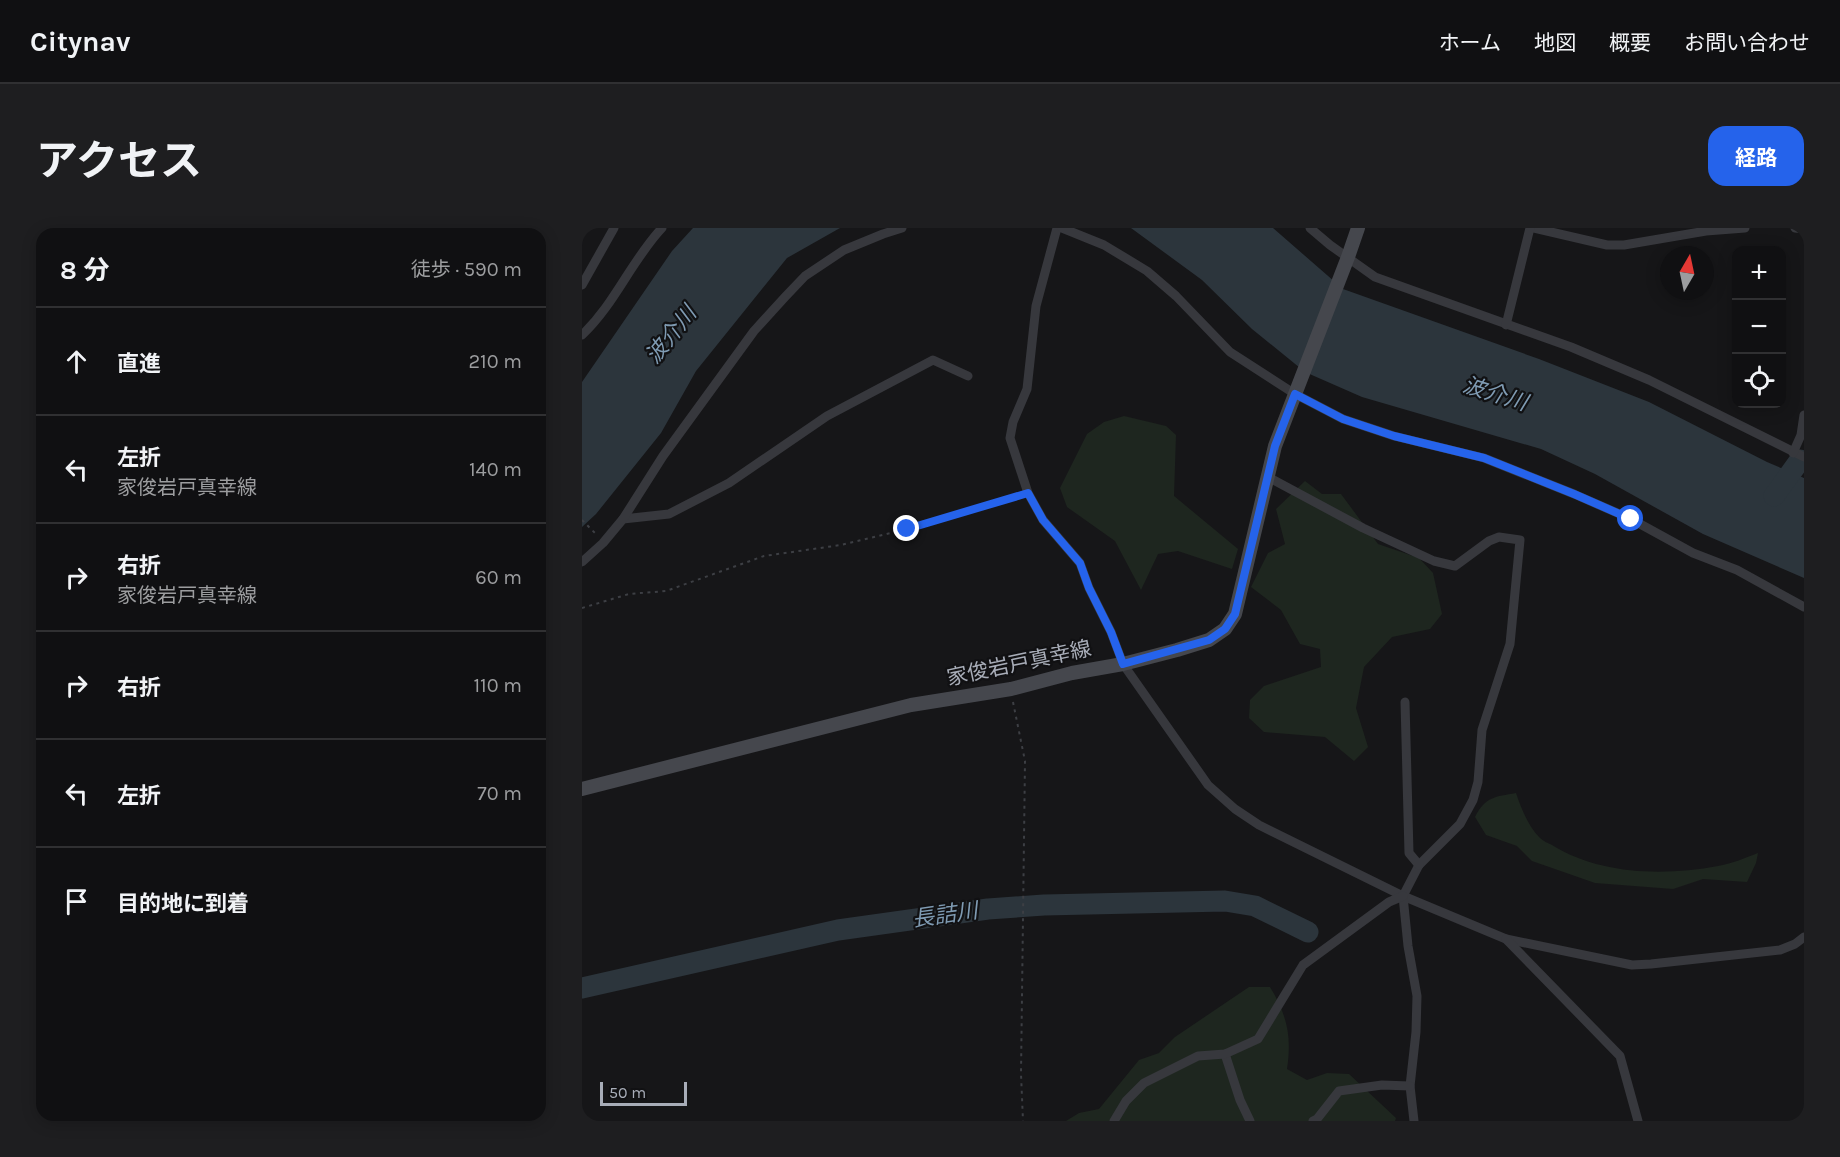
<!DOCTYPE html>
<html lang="ja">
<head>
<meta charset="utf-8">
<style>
	:root { --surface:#101012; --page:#1e1e20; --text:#f1f3f6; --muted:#9c9d9f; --line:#303032; --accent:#2563eb }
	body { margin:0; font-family:Karla,"Noto Sans JP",sans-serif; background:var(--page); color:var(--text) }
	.controls { position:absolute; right:18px; top:18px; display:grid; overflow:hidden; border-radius:12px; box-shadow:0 3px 15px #0003 }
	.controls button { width:54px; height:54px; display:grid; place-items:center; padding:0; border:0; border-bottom:2px solid var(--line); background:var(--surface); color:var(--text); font:30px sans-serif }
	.compass { position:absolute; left:1078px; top:18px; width:54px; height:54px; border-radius:50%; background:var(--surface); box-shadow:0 3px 15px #0003; rotate:9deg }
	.scale { position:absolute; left:18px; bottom:15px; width:87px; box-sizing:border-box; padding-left:6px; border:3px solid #a8adb8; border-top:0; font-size:16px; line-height:21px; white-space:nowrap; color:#a8adb8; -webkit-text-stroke:4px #111113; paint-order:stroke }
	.stop { position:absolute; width:18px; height:18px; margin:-14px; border:4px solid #2563eb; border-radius:50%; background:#fff }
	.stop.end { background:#2563eb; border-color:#fff; box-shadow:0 2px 6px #0008 }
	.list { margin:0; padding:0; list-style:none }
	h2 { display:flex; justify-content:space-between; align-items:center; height:78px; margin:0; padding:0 24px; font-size:26px }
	h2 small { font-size:20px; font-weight:400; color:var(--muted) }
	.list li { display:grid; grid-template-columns:39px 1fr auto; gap:18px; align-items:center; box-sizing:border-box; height:108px; padding:0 24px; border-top:2px solid var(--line) }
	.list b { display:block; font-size:22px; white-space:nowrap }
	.list p { margin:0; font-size:20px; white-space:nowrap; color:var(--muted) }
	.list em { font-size:20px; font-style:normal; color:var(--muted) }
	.icon { flex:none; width:33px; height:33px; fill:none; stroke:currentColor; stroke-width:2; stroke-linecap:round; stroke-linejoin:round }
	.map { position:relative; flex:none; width:1222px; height:893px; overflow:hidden; border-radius:18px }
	header { display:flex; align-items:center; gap:36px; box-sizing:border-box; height:84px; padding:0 30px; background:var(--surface); border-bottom:2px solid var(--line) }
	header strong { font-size:28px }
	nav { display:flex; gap:33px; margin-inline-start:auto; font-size:21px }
	.intro { display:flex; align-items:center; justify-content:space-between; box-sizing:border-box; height:144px; padding:0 36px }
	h1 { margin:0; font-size:42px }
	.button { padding:15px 27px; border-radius:18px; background:var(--accent); color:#fff; font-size:21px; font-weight:700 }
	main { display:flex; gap:36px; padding:0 36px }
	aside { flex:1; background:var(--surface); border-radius:18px; box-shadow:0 3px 15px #0003 }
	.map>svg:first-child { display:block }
	.green { fill:#1e261f }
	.water { fill:#2c353c }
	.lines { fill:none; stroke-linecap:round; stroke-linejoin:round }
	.river { stroke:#2c353c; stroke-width:21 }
	.path { stroke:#3d3f44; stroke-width:2; stroke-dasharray:3 4.5; stroke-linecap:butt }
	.minor { stroke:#37383d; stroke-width:9 }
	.secondary { stroke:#45474d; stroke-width:14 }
	.route { stroke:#2563eb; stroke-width:8 }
	.labels { text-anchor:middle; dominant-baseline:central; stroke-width:4.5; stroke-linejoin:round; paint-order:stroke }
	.street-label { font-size:21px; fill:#a8adb8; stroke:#111113 }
	.water-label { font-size:22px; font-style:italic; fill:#7f9bb3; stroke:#111113 }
</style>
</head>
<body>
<header>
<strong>Citynav</strong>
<nav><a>ホーム</a><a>地図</a><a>概要</a><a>お問い合わせ</a></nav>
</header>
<div class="intro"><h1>アクセス</h1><a class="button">経路</a></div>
<main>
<aside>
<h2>8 分<small>徒歩 · 590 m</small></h2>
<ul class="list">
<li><svg class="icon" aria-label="ahead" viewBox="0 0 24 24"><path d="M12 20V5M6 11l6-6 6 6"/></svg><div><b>直進</b></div><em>210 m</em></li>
<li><svg class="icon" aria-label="left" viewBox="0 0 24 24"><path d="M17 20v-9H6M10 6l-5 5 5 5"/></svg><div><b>左折</b><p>家俊岩戸真幸線</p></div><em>140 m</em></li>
<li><svg class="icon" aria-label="right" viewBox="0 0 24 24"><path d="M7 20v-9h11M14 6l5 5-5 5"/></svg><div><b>右折</b><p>家俊岩戸真幸線</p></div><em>60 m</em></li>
<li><svg class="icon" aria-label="right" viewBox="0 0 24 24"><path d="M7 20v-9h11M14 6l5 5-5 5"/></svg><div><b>右折</b></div><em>110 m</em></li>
<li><svg class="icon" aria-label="left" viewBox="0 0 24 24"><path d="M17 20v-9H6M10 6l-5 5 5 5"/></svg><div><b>左折</b></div><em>70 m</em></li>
<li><svg class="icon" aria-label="arrive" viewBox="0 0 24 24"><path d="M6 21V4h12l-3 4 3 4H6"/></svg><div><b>目的地に到着</b></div></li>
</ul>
</aside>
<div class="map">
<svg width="1222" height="893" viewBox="0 0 1222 893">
	<rect width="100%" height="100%" fill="#161618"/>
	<!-- green -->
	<g class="green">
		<path d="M542,188L584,198L594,207L592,268L656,321L650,341L596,323L576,326L559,362L533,313L485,279L478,260L505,206L522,194Z"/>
		<path d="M723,253L740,266H759L796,316L837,330L851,345L860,386L848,401L810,409L782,439L774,480L786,519L772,533L743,509L682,504L667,490L668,472L682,458L739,439L738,421L718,416L699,382L669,359L686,325L703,316L694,281Z"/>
		<path d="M934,565C939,580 946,598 958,610C961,613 966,615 970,617C1018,647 1082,648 1136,638C1149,636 1163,630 1176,625L1174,635L1165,654L1121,651L1091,661L1013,655L950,633L935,618L904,607L893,589C904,568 913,569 934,565Z"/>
		<path d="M667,759H688C705,787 710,808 705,841L725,852L745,845L767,846L814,890L813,893H484L497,885L517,881L557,832L577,825L593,809Z"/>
	</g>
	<!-- water -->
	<g class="water">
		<path d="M111,0H258L205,30L114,143L79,205L14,286L0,299V154L90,23Z"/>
		<path d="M549,0H691L761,61L957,131L1067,174L1185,234L1222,250V350L1121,306L1013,246L959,221L780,169L723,144L670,101L620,52Z"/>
	</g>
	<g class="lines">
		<!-- river -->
		<g class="river">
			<path d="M1192,268L1218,232"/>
			<path d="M0,760L256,702L406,681L462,677L643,673L673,678L726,704"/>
		</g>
		<!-- path -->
		<g class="path">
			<path d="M0,292L15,307"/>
			<path d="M0,380L47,366L84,363L182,328L259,317L325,301L437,267"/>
			<path d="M431,474L443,533L439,846L441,893"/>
		</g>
		<!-- minor -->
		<g class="minor">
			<path d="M475,0L454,78L445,161L431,194L428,210L446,265L461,292L498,335L507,360L529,404L541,436L626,557L653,581L677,597L821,668L924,711L1050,737L1069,736L1198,722L1213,716L1222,709"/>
			<path d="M480,0L522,17L565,43L594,68L648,124L713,166L761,191L812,208L902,230L992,266L1049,291L1111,325L1155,342L1222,379"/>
			<path d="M728,0L748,17L793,49L989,119L1067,152L1222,229"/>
			<path d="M952,0L1025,17H1042L1124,3L1163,0"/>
			<path d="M1213,0L1222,1"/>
			<path d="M0,57L32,0"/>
			<path d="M924,97L948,0"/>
			<path d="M0,107C33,76 49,33 80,0"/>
			<path d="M1211,225L1219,207L1222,187"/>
			<path d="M686,249L781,300L852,333L873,338L907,313L917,309L938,312L928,416L900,502L896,554L891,572L878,596L837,637L821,668L826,718L835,768L834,804L828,858L832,893"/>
			<path d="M41,291L87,286L147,255L245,188L351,132L386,148"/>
			<path d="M0,334L21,315L41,291L81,228L172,103L203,69L223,48L262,22L301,6L320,0"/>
			<path d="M823,474L827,625L837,637"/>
			<path d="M924,711L1038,828L1056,893"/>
			<path d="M643,826L658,872L668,893"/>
			<path d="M532,893L544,873L562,855L616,828L643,826L676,811L721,737L807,674L821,668"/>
			<path d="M731,893L735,891L757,863L800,857L828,858"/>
		</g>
		<!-- secondary -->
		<path class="secondary" d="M0,561L329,477L429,461L490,445L541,436L595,422L627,412L643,401L653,386L693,218L766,29L776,0"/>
	</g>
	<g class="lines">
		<!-- route -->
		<path class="route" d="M325,301L446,265L461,292L498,335L507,360L529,404L541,436L627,412L643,401L653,386L693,218L713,166L761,191L812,208L902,230L992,266L1049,291"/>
	</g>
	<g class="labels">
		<!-- street labels -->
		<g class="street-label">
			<text transform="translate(437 435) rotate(-12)">家俊岩戸真幸線</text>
		</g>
		<!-- water labels -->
		<g class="water-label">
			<text transform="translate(89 107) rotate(-51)">波介川</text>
			<text transform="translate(913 166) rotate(17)">波介川</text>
			<text transform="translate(363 687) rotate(-8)">長詰川</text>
		</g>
	</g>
</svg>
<div class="controls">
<button>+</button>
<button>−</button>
<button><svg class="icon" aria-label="locate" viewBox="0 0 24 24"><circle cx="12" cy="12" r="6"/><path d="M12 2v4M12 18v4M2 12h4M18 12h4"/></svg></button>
</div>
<svg class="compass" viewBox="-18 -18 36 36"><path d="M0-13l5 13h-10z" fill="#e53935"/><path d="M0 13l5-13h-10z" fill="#9c9d9f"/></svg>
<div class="scale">50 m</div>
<div class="stop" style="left:1049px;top:291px"></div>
<div class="stop end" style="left:325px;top:301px"></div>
</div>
</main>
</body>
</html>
